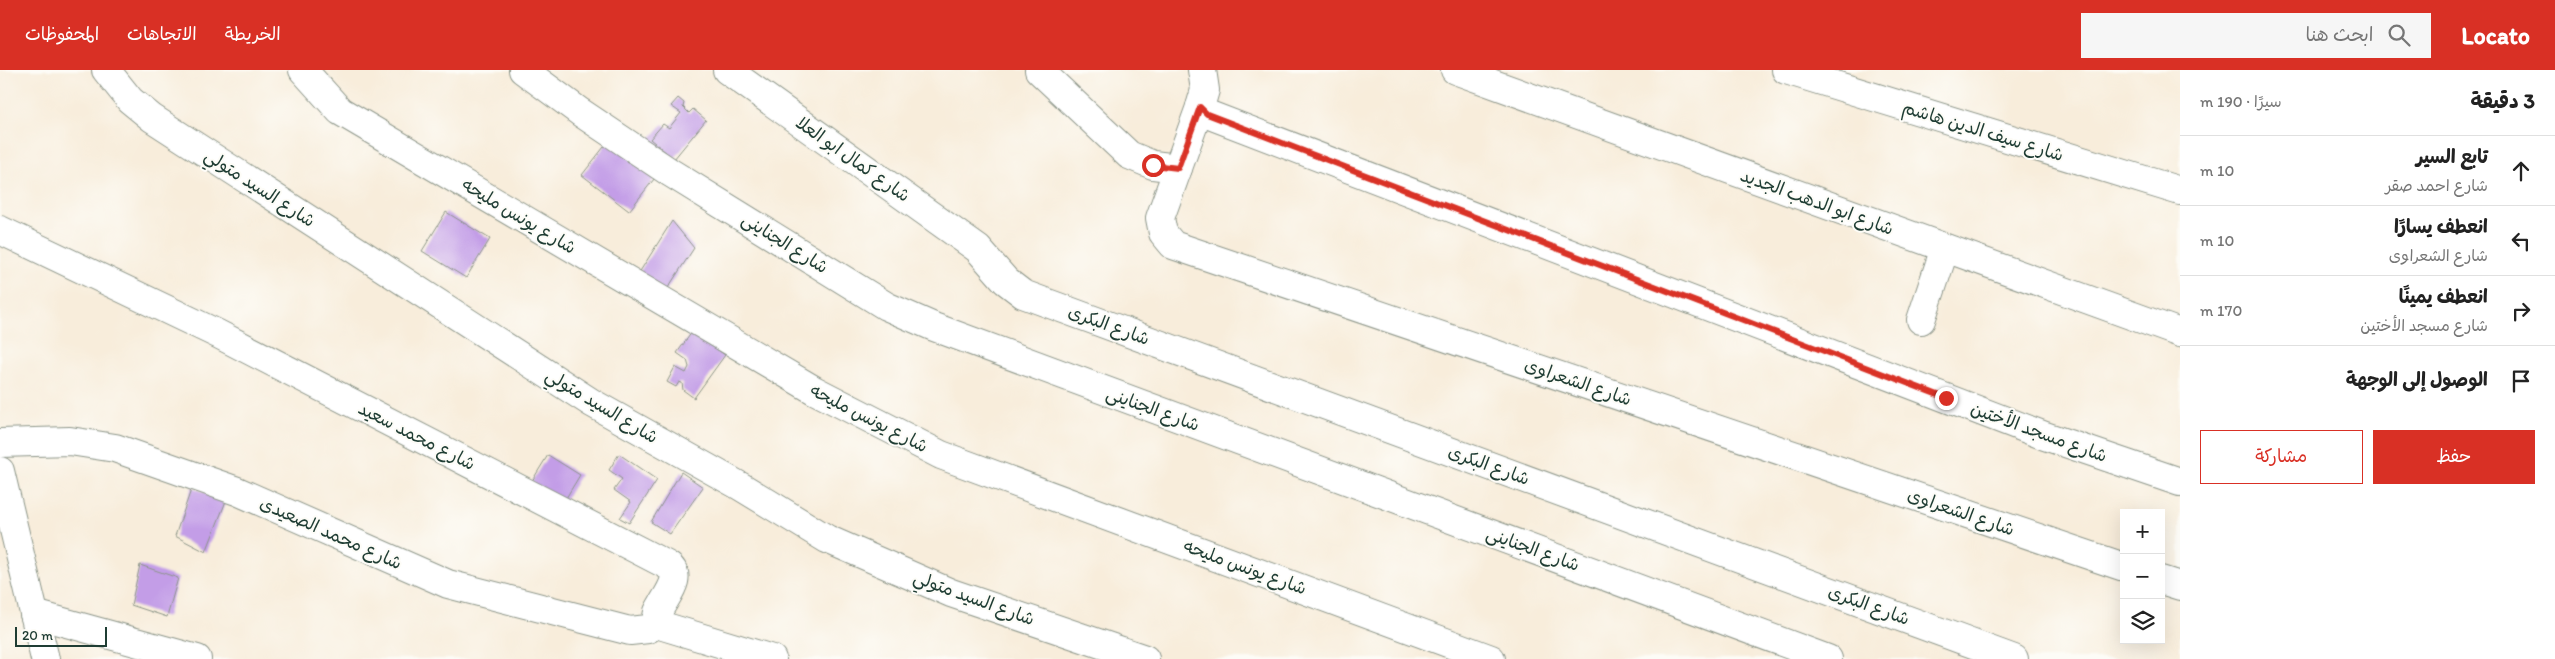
<!DOCTYPE html>
<html lang="ar">
<head>
<meta charset="utf-8">
<style>
	:root { --surface:#fff; --page:#f6f6f6; --text:#222; --muted:#767676; --line:#e0e0e0; --accent:#d93025 }
	body { margin:0; font-family:Itim,"Playpen Sans Arabic",sans-serif; background:var(--page); color:var(--text); direction:rtl }
	.controls { position:absolute; right:15px; bottom:15px; display:grid; overflow:hidden; border-radius:0px; box-shadow:0 5px 20px #0002 }
	.controls button { width:45px; height:45px; display:grid; place-items:center; padding:0; border:0; border-bottom:1px solid var(--line); background:var(--surface); color:var(--text); font:25px sans-serif }
	.scale { position:absolute; left:15px; bottom:12px; width:92px; box-sizing:border-box; padding-left:5px; border:2px solid #1f3d34; border-top:0; font-size:14px; line-height:18px; white-space:nowrap; color:#1f3d34; -webkit-text-stroke:4px #fdfcf7; paint-order:stroke }
	.stop { position:absolute; width:15px; height:15px; margin:-11px; border:4px solid #d93025; border-radius:50%; background:#fff }
	.stop.end { background:#d93025; border-color:#fff; box-shadow:0 1px 5px #0008 }
	.list { margin:0; padding:0; list-style:none }
	h2 { display:flex; justify-content:space-between; align-items:center; height:65px; margin:0; padding:0 20px; font-size:21px }
	h2 small { font-size:16px; font-weight:400; color:var(--muted) }
	.list li { display:grid; grid-template-columns:32px 1fr auto; gap:15px; align-items:center; box-sizing:border-box; height:70px; padding:0 20px; border-top:1px solid var(--line) }
	.list b { display:block; font-size:19px; white-space:nowrap }
	.list p { margin:0; font-size:16px; white-space:nowrap; color:var(--muted) }
	.list em { font-size:16px; font-style:normal; color:var(--muted) }
	.actions { display:flex; gap:10px; padding:15px 20px }
	.actions a { flex:1; padding:11px 0; border:1px solid var(--accent); border-radius:0px; text-align:center; font-size:18px; color:var(--accent) }
	.actions .main { background:var(--accent); color:#fff }
	.icon { flex:none; width:28px; height:28px; fill:none; stroke:currentColor; stroke-width:2; stroke-linecap:round; stroke-linejoin:round }
	.map { position:relative; flex:none; width:2180px; height:589px; overflow:hidden; direction:ltr }
	header { display:flex; align-items:center; gap:30px; box-sizing:border-box; height:70px; padding:0 25px; background:var(--accent); color:#fff }
	header strong { font-size:24px }
	nav { display:flex; gap:28px; margin-inline-start:auto; font-size:18px }
	.search { width:350px; height:45px; background:var(--page); display:flex; align-items:center; gap:12px; box-sizing:border-box; padding:0 18px; border-radius:0px; color:var(--muted); font-size:19px }
	main { display:flex }
	aside { flex:1; background:var(--surface) }
	.map>svg:first-child { display:block }
	.building { fill:#c39de7 }
	.lines { fill:none; stroke-linecap:round; stroke-linejoin:round }
	.street-casing { stroke:#8c9588; stroke-width:30 }
	.secondary-casing { stroke:#8c9588; stroke-width:30 }
	.street { stroke:#fff; stroke-width:28 }
	.secondary { stroke:#fff; stroke-width:28 }
	.route { stroke:#d93025; stroke-width:6 }
	.labels { text-anchor:middle; dominant-baseline:central; stroke-width:4; stroke-linejoin:round; paint-order:stroke }
	.street-label { font-size:18px; fill:#1f3d34; stroke:#fdfcf7 }
</style>
</head>
<body>
<header>
<strong>Locato</strong>
<div class="search"><svg class="icon" aria-label="search" viewBox="0 0 24 24"><circle cx="10" cy="10" r="6"/><path d="M15 15l6 6"/></svg>ابحث هنا</div>
<nav><a>الخريطة</a><a>الاتجاهات</a><a>المحفوظات</a></nav>
</header>
<main>
<aside>
<h2>3 دقيقة<small>سيرًا · 190 m</small></h2>
<ul class="list">
<li><svg class="icon" aria-label="ahead" viewBox="0 0 24 24"><path d="M12 20V5M6 11l6-6 6 6"/></svg><div><b>تابع السير</b><p>شارع احمد صقر</p></div><em>10 m</em></li>
<li><svg class="icon" aria-label="left" viewBox="0 0 24 24"><path d="M17 20v-9H6M10 6l-5 5 5 5"/></svg><div><b>انعطف يسارًا</b><p>شارع الشعراوى</p></div><em>10 m</em></li>
<li><svg class="icon" aria-label="right" viewBox="0 0 24 24"><path d="M7 20v-9h11M14 6l5 5-5 5"/></svg><div><b>انعطف يمينًا</b><p>شارع مسجد الأختين</p></div><em>170 m</em></li>
<li><svg class="icon" aria-label="arrive" viewBox="0 0 24 24"><path d="M6 21V4h12l-3 4 3 4H6"/></svg><div><b>الوصول إلى الوجهة</b></div></li>
</ul>
<div class="actions"><a class="main">حفظ</a><a>مشاركة</a></div>
</aside>
<div class="map">
<svg width="2180" height="589" viewBox="0 0 2180 589">
	<rect width="100%" height="100%" fill="#fdfcf7"/>
	<filter id="ink" filterUnits="userSpaceOnUse"><feTurbulence type="fractalNoise" baseFrequency=".02" numOctaves="2"/><feDisplacementMap in="SourceGraphic" scale="10" xChannelSelector="R" yChannelSelector="G"/><feConvolveMatrix kernelMatrix="1 2 1 2 8 2 1 2 1" color-interpolation-filters="sRGB"/></filter>
	<filter id="wash" filterUnits="userSpaceOnUse"><feTurbulence type="fractalNoise" baseFrequency=".0096" numOctaves="4" result="noise"/><feDisplacementMap in="SourceGraphic" scale="20" xChannelSelector="R" yChannelSelector="G"/><feGaussianBlur stdDeviation="1.12" result="paint"/><feColorMatrix in="noise" values="0 0 0 0 0 0 0 0 0 0 0 0 0 0 0 0 0 1.4 0 .05"/><feComposite in="paint" operator="in"/></filter>
	<g filter="url(#wash)">
		<rect width="100%" height="100%" fill="#f8eddb"/>
		<g id="blocks">
			<!-- building -->
			<g class="building">
				<path d="M678,28L684,33L683,37L689,43L693,39L706,50L674,89L650,69L663,54L669,58L681,43L671,36Z"/>
				<path d="M611,68L658,104L629,141L582,105Z"/>
				<path d="M446,142L490,169L466,208L422,181Z"/>
				<path d="M672,151L694,178L664,224L637,206Z"/>
				<path d="M692,262L725,285L694,328L683,320L682,313L679,312L676,317L667,312L675,297L686,303L689,297L687,290L677,283Z"/>
				<path d="M619,384L657,410L629,453L620,448L631,432L614,420L622,409L609,400Z"/>
				<path d="M548,385L580,405L560,438L527,419Z"/>
				<path d="M681,402L703,417L670,464L651,452Z"/>
				<path d="M192,417L226,431L206,482L175,466Z"/>
				<path d="M140,495L178,508L167,547L131,535Z"/>
			</g>
		</g>
	</g>
	<g filter="url(#ink)">
		<use href="#blocks" fill-opacity="0" stroke="#8c9588" stroke-width="1"/>
		<g class="lines">
			<!-- street casing -->
			<g class="street-casing">
				<g id="street">
					<path d="M106,0L130,30L152,48L592,333L740,416L827,469L951,523L1145,589"/>
					<path d="M303,0L340,41L814,320L941,385L1491,589"/>
					<path d="M523,0L580,42L671,103L886,236L934,257L1828,589"/>
					<path d="M727,0L978,179L1006,211L1023,224L2014,589"/>
					<path d="M1039,0L1129,85L1153,95L1178,98"/>
					<path d="M1202,0L1205,20L1200,37L1160,148L1163,163L1173,175L2124,497"/>
					<path d="M1455,0L2180,263"/>
					<path d="M1786,0L2180,121"/>
					<path d="M1200,37L1207,44L2045,366L2180,412"/>
					<path d="M0,160L218,264L667,495C686,506 664,528 658,542L657,547L663,556L772,589"/>
					<path d="M1921,250L1945,178"/>
					<path d="M0,373L70,371L115,378L237,421L448,514L630,561L648,559L659,551"/>
					<path d="M2161,510L2180,516"/>
					<path d="M34,544L197,589"/>
				</g>
			</g>
			<!-- secondary casing -->
			<g class="secondary-casing">
				<path id="secondary" d="M0,401L45,589"/>
			</g>
			<!-- street -->
			<use href="#street" class="street"/>
			<!-- secondary -->
			<use href="#secondary" class="secondary"/>
		</g>
	</g>
	<g class="lines" filter="url(#ink)">
		<!-- route -->
		<path class="route" d="M1153,95L1178,98L1200,37L1207,44L1946,328"/>
	</g>
	<g class="labels">
		<!-- street labels -->
		<g class="street-label">
			<text transform="translate(1983 61) rotate(17)">شارع سيف الدين هاشم</text>
			<text transform="translate(853 89) rotate(35)">شارع كمال ابو العلا</text>
			<text transform="translate(260 118) rotate(33)">شارع السيد متولي</text>
			<text transform="translate(1817 132) rotate(20)">شارع ابو الدهب الجديد</text>
			<text transform="translate(519 146) rotate(31)">شارع يونس مليحه</text>
			<text transform="translate(785 173) rotate(32)">شارع الجناينى</text>
			<text transform="translate(1109 255) rotate(20)">شارع البكرى</text>
			<text transform="translate(1578 312) rotate(19)">شارع الشعراوى</text>
			<text transform="translate(602 336) rotate(31)">شارع السيد متولي</text>
			<text transform="translate(1153 339) rotate(20)">شارع الجناينى</text>
			<text transform="translate(869 348) rotate(27)">شارع يونس مليحه</text>
			<text transform="translate(2039 362) rotate(20)">شارع مسجد الأختين</text>
			<text transform="translate(417 366) rotate(27)">شارع محمد سعيد</text>
			<text transform="translate(1489 395) rotate(20)">شارع البكرى</text>
			<text transform="translate(1961 442) rotate(19)">شارع الشعراوى</text>
			<text transform="translate(331 463) rotate(24)">شارع محمد الصعيدى</text>
			<text transform="translate(1533 479) rotate(20)">شارع الجناينى</text>
			<text transform="translate(1245 497) rotate(20)">شارع يونس مليحه</text>
			<text transform="translate(974 528) rotate(20)">شارع السيد متولي</text>
			<text transform="translate(1869 535) rotate(20)">شارع البكرى</text>
		</g>
	</g>
</svg>
<div class="controls">
<button>+</button>
<button>−</button>
<button><svg class="icon" aria-label="layers" viewBox="0 0 24 24"><path d="M12 4l9 5-9 5-9-5zM3 14l9 5 9-5"/></svg></button>
</div>
<div class="scale">20 m</div>
<div class="stop" style="left:1153px;top:95px"></div>
<div class="stop end" style="left:1946px;top:328px"></div>
</div>
</main>
</body>
</html>
